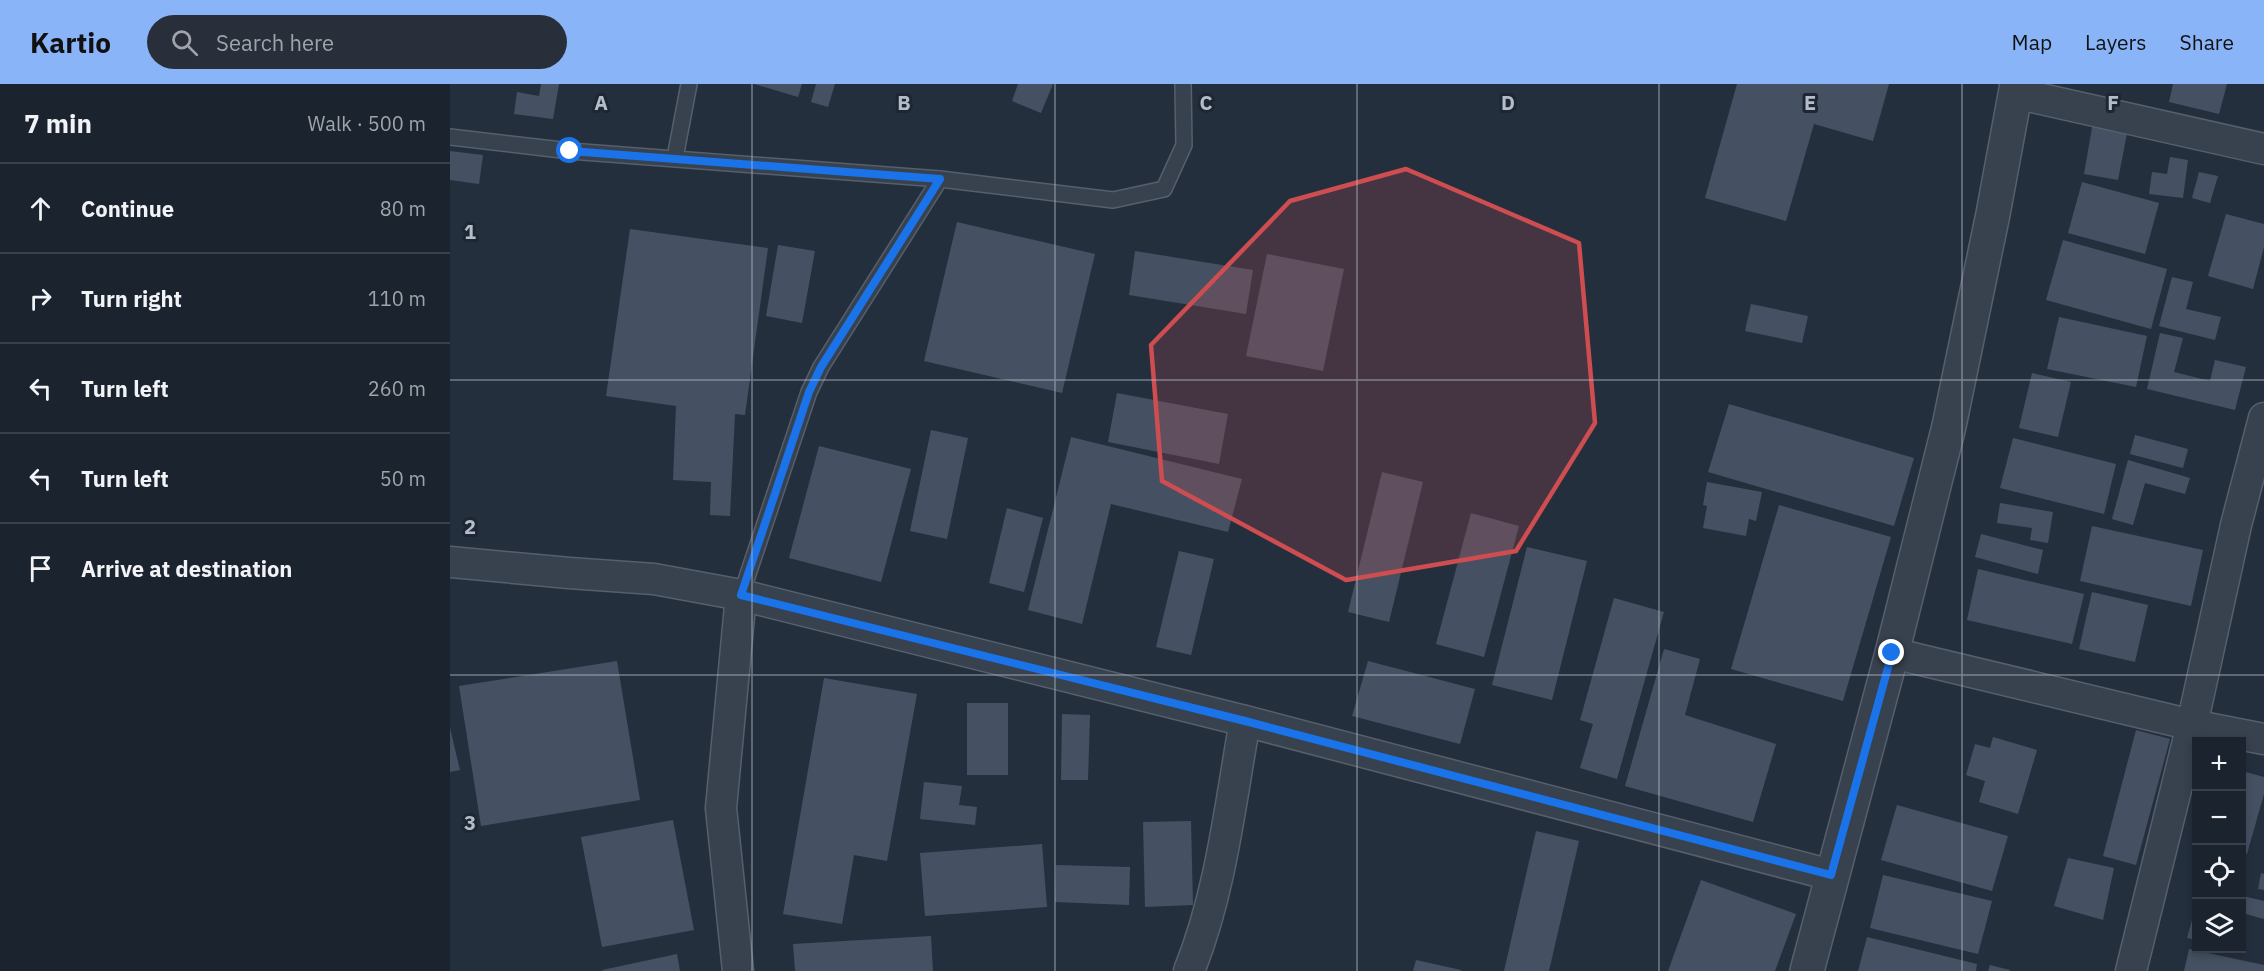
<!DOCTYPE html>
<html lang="en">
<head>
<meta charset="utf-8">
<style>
	:root { --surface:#1b232e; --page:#282f3a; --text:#f1f3f6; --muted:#a0a4aa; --line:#39404a; --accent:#8ab4f8 }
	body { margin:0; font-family:"IBM Plex Sans",sans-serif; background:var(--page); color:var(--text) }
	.controls { position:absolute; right:18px; bottom:18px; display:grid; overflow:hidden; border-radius:0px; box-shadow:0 3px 9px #0003 }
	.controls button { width:54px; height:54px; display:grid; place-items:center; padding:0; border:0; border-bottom:2px solid var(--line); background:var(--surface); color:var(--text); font:30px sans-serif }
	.stop { position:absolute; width:18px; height:18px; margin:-14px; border:4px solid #1a73e8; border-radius:50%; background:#fff }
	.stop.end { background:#1a73e8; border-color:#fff; box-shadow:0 2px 6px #0008 }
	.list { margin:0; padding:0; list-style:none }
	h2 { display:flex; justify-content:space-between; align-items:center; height:78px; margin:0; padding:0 24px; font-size:26px }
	h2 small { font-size:20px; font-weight:400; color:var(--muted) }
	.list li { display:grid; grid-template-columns:39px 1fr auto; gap:18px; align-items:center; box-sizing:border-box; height:90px; padding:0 24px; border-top:2px solid var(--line) }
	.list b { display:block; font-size:22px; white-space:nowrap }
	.list em { font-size:20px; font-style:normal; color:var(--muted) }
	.icon { flex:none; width:33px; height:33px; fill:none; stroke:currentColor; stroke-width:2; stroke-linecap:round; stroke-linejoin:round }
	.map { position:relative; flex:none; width:1814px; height:887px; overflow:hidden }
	header { display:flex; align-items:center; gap:36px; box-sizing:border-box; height:84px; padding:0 30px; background:var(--accent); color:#111 }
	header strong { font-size:28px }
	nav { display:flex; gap:33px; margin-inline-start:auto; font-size:21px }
	.search { width:420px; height:54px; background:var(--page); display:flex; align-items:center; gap:15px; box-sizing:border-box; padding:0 21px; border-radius:33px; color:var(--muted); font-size:22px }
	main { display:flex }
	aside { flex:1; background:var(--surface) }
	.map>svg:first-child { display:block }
	.building { fill:#455162 }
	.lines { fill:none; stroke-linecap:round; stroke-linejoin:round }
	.service-casing { stroke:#565f6c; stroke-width:18 }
	.minor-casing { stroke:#565f6c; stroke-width:33 }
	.tertiary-casing { stroke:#565f6c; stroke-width:36 }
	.service { stroke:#38414e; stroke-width:15 }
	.minor { stroke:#38414e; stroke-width:30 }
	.tertiary { stroke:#38414e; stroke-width:33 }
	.route { stroke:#1a73e8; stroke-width:8 }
	.marked { fill:#ce4d50; fill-opacity:0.2; stroke:#ce4d50; stroke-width:4.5; stroke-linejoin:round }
	.grid { fill:none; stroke:#b4bcc9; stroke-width:1.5; stroke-opacity:0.55 }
	.grid-label { font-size:20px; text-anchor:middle; font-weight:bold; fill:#b4bcc9; stroke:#1d2633; stroke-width:6; stroke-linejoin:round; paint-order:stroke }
</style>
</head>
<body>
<header>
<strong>Kartio</strong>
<div class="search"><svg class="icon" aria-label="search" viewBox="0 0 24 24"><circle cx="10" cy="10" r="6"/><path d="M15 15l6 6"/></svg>Search here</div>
<nav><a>Map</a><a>Layers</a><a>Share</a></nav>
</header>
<main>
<aside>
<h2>7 min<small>Walk · 500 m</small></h2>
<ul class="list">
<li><svg class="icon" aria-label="ahead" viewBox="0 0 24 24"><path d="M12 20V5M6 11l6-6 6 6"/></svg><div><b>Continue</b></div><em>80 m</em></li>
<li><svg class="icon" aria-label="right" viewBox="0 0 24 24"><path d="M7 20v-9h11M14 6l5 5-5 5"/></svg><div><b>Turn right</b></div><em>110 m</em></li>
<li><svg class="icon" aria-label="left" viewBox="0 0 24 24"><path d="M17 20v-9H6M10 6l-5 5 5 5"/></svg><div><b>Turn left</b></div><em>260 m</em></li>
<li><svg class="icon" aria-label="left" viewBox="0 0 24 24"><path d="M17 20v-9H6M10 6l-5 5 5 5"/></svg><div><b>Turn left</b></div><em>50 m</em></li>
<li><svg class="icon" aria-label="arrive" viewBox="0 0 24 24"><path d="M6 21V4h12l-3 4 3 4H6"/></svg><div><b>Arrive at destination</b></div></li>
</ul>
</aside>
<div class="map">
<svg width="1814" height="887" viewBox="0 0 1814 887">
	<rect width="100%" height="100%" fill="#242f3e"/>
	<!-- building -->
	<g class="building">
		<path d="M91,0H109L103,35L64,30L67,8L89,12Z"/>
		<path d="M304,0H352L348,13Z"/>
		<path d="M366,0H385L378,23L361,18Z"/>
		<path d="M568,0H603L591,29L562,17Z"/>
		<path d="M1287,0H1439L1423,57L1364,40L1336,137L1255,114Z"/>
		<path d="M1723,0H1777L1769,30L1719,18Z"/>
		<path d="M1644,32L1679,39L1668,96L1634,90Z"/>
		<path d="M0,67L33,71L29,100L0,96Z"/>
		<path d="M1720,73L1738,76L1733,114L1699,110L1702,88L1717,90Z"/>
		<path d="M1749,88L1768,92L1760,119L1742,114Z"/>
		<path d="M1632,98L1709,119L1695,170L1618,149Z"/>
		<path d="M1776,130L1814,140V163L1803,205L1758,192Z"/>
		<path d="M507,138L645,170L612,309L474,277Z"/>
		<path d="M180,145L318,164L295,331L285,330L280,432L260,431L261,398L223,396L226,322L156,312Z"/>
		<path d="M1613,156L1717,185L1701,245L1596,216Z"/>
		<path d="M328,161L365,167L352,239L316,232Z"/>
		<path d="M685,167L803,186L796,230L679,211Z"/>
		<path d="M817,170L894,185L873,287L796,272Z"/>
		<path d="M1722,193L1743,198L1736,225L1771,233L1765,256L1709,242Z"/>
		<path d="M1301,220L1358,232L1352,259L1295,247Z"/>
		<path d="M1609,233L1697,252L1686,303L1597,285Z"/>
		<path d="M1710,249L1733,254L1724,288L1760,297L1765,276L1796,283L1785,326L1697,305Z"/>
		<path d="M1582,289L1621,298L1608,353L1569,344Z"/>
		<path d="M667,309L778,330L769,380L658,358Z"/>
		<path d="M1279,320L1464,374L1444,442L1258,388Z"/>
		<path d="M481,346L518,354L497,455L460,447Z"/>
		<path d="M1685,351L1738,365L1733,384L1680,370Z"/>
		<path d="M621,353L792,395L778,448L661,420L632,540L578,526Z"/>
		<path d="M1563,354L1666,380L1654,430L1550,404Z"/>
		<path d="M369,362L461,385L431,498L339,474Z"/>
		<path d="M1678,376L1740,394L1735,410L1695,399L1683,441L1662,435Z"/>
		<path d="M932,388L973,398L939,538L898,528Z"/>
		<path d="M1257,398L1312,408L1306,437L1299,435L1296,452L1253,444L1257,422L1253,421Z"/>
		<path d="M1550,419L1603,428L1598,459L1580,456L1582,444L1547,439Z"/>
		<path d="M1329,421L1441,453L1393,617L1281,585Z"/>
		<path d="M557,424L593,434L574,508L539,499Z"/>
		<path d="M1021,429L1069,442L1034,573L986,560Z"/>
		<path d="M1642,442L1753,466L1741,522L1630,497Z"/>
		<path d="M1531,450L1593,466L1588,490L1525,473Z"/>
		<path d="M1077,463L1137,477L1102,616L1042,601Z"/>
		<path d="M729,467L764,475L741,571L706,563Z"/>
		<path d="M1528,485L1634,510L1622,560L1517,536Z"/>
		<path d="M1642,508L1698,521L1685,578L1629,565Z"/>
		<path d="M1164,514L1214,528L1167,695L1130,684L1143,640L1130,636Z"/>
		<path d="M1214,565L1250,575L1235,631L1326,660L1303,738L1175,702Z"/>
		<path d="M167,577L190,716L31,742L9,602Z"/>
		<path d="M918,577L1025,605L1010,660L902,632Z"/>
		<path d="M374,594L467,610L437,777L404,771L392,840L333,830Z"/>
		<rect x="517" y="619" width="41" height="72"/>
		<path d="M612,630L640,631L638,696H611Z"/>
		<path d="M0,644L10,686L0,688Z"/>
		<path d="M1686,646L1720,655L1686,781L1653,772Z"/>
		<path d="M1543,653L1587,666L1568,730L1529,718L1535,697L1516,691L1525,660L1540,664Z"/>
		<path d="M1792,687L1814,693V710L1797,770L1792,769Z"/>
		<path d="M474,698L512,702L509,721L527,723L525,741L470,735Z"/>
		<path d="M1447,721L1558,752L1542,807L1431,776Z"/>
		<path d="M223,736L244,846L152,863L131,753Z"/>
		<path d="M741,737L743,821L695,823L693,738Z"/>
		<path d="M1086,747L1129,757L1099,887H1054Z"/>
		<path d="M592,760L597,823L475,832L470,769Z"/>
		<path d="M1618,774L1664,784L1653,836L1604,822Z"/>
		<path d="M606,781L680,783L679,821L605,818Z"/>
		<path d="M1811,789L1814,790V806L1808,805Z"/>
		<path d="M1433,791L1542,817L1528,870L1420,844Z"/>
		<path d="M1251,796L1346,830L1325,887H1218Z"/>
		<path d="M1793,812L1814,817V835L1792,829Z"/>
		<path d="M1746,821V856L1737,854Z"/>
		<path d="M481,852L483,887H345L343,860Z"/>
		<path d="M1417,853L1527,880L1526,887H1408Z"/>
		<path d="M1739,865L1814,881V887H1734Z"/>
		<path d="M227,870L230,887H153L152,886Z"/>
		<path d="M966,876L1011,886V887H963Z"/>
		<path d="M1540,881L1560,886V887H1538Z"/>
	</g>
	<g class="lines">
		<!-- service casing -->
		<g class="service-casing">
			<g id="service">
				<path d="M0,53L120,67L490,95L663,116L714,105L734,61L733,0"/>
				<path d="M225,74L239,0"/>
				<path d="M291,511L359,308L371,283L490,95"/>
			</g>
		</g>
		<!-- minor casing -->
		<g class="minor-casing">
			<g id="minor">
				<path d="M1565,9L1814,65"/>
				<path d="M0,478L119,489L204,495L291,511L795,637L1381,791"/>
				<path d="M1442,569L1742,641L1814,655"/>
				<path d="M288,887L271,724L291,511"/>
				<path d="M739,887C771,808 780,721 795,637"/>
				<path d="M1681,887L1742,641L1786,441L1814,334"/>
			</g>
		</g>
		<!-- tertiary casing -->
		<g class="tertiary-casing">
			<path id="tertiary" d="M1357,887L1442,569L1499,342L1543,130L1567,0"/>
		</g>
		<!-- service -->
		<use href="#service" class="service"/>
		<!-- minor -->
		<use href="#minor" class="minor"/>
		<!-- tertiary -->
		<use href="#tertiary" class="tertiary"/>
	</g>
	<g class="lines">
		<!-- route -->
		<path class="route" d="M120,67L490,95L371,283L359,308L291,511L795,637L1381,791L1442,569"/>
	</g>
	<!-- marked area -->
	<path class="marked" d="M956,85L1129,159L1145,339L1066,467L896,496L712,397L701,261L840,117Z"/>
	<!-- grid -->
	<path class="grid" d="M302,0V887M605,0V887M907,0V887M1209,0V887M1512,0V887M0,296H1814M0,591H1814"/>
	<g class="grid-label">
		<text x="151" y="26">A</text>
		<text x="454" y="26">B</text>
		<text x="756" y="26">C</text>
		<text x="1058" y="26">D</text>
		<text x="1360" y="26">E</text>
		<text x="1663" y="26">F</text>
		<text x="20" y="155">1</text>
		<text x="20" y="450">2</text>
		<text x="20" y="746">3</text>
	</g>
</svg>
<div class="controls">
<button>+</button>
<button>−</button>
<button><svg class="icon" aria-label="locate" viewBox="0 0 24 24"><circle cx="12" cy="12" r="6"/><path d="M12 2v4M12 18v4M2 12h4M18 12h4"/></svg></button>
<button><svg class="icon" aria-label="layers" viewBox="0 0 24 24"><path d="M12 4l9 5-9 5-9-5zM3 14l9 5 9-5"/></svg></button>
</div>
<div class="stop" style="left:120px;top:67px"></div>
<div class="stop end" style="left:1442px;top:569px"></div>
</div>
</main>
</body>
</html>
